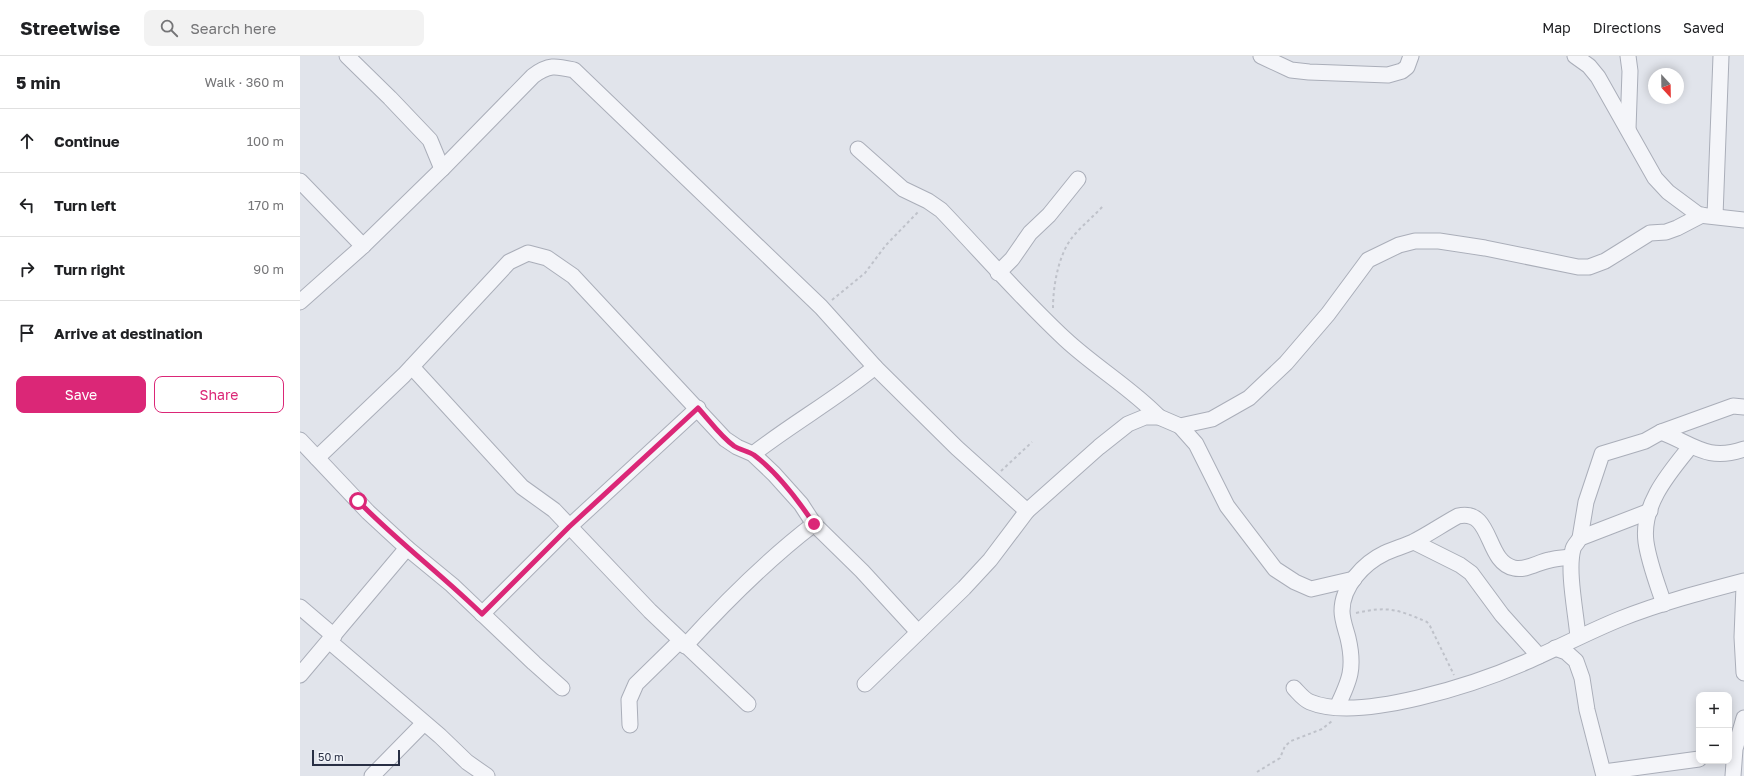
<!DOCTYPE html>
<html lang="en">
<head>
<meta charset="utf-8">
<style>
	:root { --surface:#fff; --page:#f2f2f2; --text:#202124; --muted:#757577; --line:#e0e0e0; --accent:#db2777 }
	body { margin:0; font-family:"Golos Text",sans-serif; background:var(--page); color:var(--text) }
	.controls { position:absolute; right:12px; bottom:12px; display:grid; overflow:hidden; border-radius:8px; box-shadow:0 2px 10px #0003 }
	.controls button { width:36px; height:36px; display:grid; place-items:center; padding:0; border:0; border-bottom:1px solid var(--line); background:var(--surface); color:var(--text); font:20px sans-serif }
	.compass { position:absolute; left:1348px; top:12px; width:36px; height:36px; border-radius:50%; background:var(--surface); box-shadow:0 2px 10px #0003; rotate:158deg }
	.scale { position:absolute; left:12px; bottom:10px; width:88px; box-sizing:border-box; padding-left:4px; border:2px solid #282f44; border-top:0; font-size:11px; line-height:14px; white-space:nowrap; color:#282f44; -webkit-text-stroke:3px #f1f3f8; paint-order:stroke }
	.stop { position:absolute; width:12px; height:12px; margin:-9px; border:3px solid #db2777; border-radius:50%; background:#fff }
	.stop.end { background:#db2777; border-color:#fff; box-shadow:0 1px 4px #0008 }
	.list { margin:0; padding:0; list-style:none }
	h2 { display:flex; justify-content:space-between; align-items:center; height:52px; margin:0; padding:0 16px; font-size:17px }
	h2 small { font-size:13px; font-weight:400; color:var(--muted) }
	.list li { display:grid; grid-template-columns:26px 1fr auto; gap:12px; align-items:center; box-sizing:border-box; height:64px; padding:0 16px; border-top:1px solid var(--line) }
	.list b { display:block; font-size:15px; white-space:nowrap }
	.list em { font-size:13px; font-style:normal; color:var(--muted) }
	.actions { display:flex; gap:8px; padding:12px 16px }
	.actions a { flex:1; padding:9px 0; border:1px solid var(--accent); border-radius:8px; text-align:center; font-size:14px; color:var(--accent) }
	.actions .main { background:var(--accent); color:#fff }
	.icon { flex:none; width:22px; height:22px; fill:none; stroke:currentColor; stroke-width:2; stroke-linecap:round; stroke-linejoin:round }
	.map { position:relative; flex:none; width:1444px; height:720px; overflow:hidden }
	header { display:flex; align-items:center; gap:24px; box-sizing:border-box; height:56px; padding:0 20px; background:var(--surface); border-bottom:1px solid var(--line) }
	header strong { font-size:19px }
	nav { display:flex; gap:22px; margin-inline-start:auto; font-size:14px }
	.search { width:280px; height:36px; background:var(--page); display:flex; align-items:center; gap:10px; box-sizing:border-box; padding:0 14px; border-radius:8px; color:var(--muted); font-size:15px }
	main { display:flex }
	aside { flex:1; background:var(--surface) }
	.map>svg:first-child { display:block }
	.lines { fill:none; stroke-linecap:round; stroke-linejoin:round }
	.minor-casing { stroke:#aaaeb9; stroke-width:17 }
	.path { stroke:#bfc2ca; stroke-width:2; stroke-dasharray:3 3; stroke-linecap:butt }
	.minor { stroke:#f4f5f9; stroke-width:15 }
	.route { stroke:#db2777; stroke-width:5 }
</style>
</head>
<body>
<header>
<strong>Streetwise</strong>
<div class="search"><svg class="icon" aria-label="search" viewBox="0 0 24 24"><circle cx="10" cy="10" r="6"/><path d="M15 15l6 6"/></svg>Search here</div>
<nav><a>Map</a><a>Directions</a><a>Saved</a></nav>
</header>
<main>
<aside>
<h2>5 min<small>Walk · 360 m</small></h2>
<ul class="list">
<li><svg class="icon" aria-label="ahead" viewBox="0 0 24 24"><path d="M12 20V5M6 11l6-6 6 6"/></svg><div><b>Continue</b></div><em>100 m</em></li>
<li><svg class="icon" aria-label="left" viewBox="0 0 24 24"><path d="M17 20v-9H6M10 6l-5 5 5 5"/></svg><div><b>Turn left</b></div><em>170 m</em></li>
<li><svg class="icon" aria-label="right" viewBox="0 0 24 24"><path d="M7 20v-9h11M14 6l5 5-5 5"/></svg><div><b>Turn right</b></div><em>90 m</em></li>
<li><svg class="icon" aria-label="arrive" viewBox="0 0 24 24"><path d="M6 21V4h12l-3 4 3 4H6"/></svg><div><b>Arrive at destination</b></div></li>
</ul>
<div class="actions"><a class="main">Save</a><a>Share</a></div>
</aside>
<div class="map">
<svg width="1444" height="720" viewBox="0 0 1444 720">
	<rect width="100%" height="100%" fill="#e1e4eb"/>
	<g class="lines">
		<!-- minor casing -->
		<g class="minor-casing">
			<g id="minor">
				<path d="M47,0L90,42L130,84L142,113"/>
				<path d="M961,0L991,14L1009,16L1088,19L1102,15L1107,11L1111,0"/>
				<path d="M1275,0L1289,10L1298,21L1355,122L1368,136L1399,159L1444,164"/>
				<path d="M1328,73L1330,15L1328,0"/>
				<path d="M558,93L603,133L628,145L641,154C682,197 721,242 765,283C795,311 831,332 859,361"/>
				<path d="M0,125L63,190"/>
				<path d="M1415,160L1421,0"/>
				<path d="M698,217L712,203L730,177L749,159L778,123"/>
				<path d="M0,246L63,190L142,113L233,20C249,8 256,10 274,14L521,251L575,311L657,392L727,455"/>
				<path d="M112,311L222,431L254,454L350,555L448,648"/>
				<path d="M880,370L896,388L927,450L975,513L995,526L1011,533L1054,523"/>
				<path d="M1361,376C1393,388 1407,406 1444,393"/>
				<path d="M0,384L68,456L107,492L152,529L234,607L262,632"/>
				<path d="M453,398C493,367 536,343 575,311"/>
				<path d="M17,402L104,319L209,206L228,197L247,202L273,220L425,383L437,391L453,398L474,418L501,448L514,468L562,515L618,576"/>
				<path d="M1280,482L1286,446L1302,398L1345,385L1361,376L1433,350L1444,351"/>
				<path d="M1114,486L1160,509L1171,517L1202,559L1239,600"/>
				<path d="M1444,530L1442,581L1444,617"/>
				<path d="M1364,548C1357,527 1349,507 1346,486C1341,449 1369,417 1390,391"/>
				<path d="M0,551L34,580"/>
				<path d="M182,558L269,471L398,352"/>
				<path d="M1278,581C1276,557 1267,514 1273,493C1274,489 1278,486 1280,482L1350,455"/>
				<path d="M29,585L140,680L167,706L187,720"/>
				<path d="M385,590C425,546 467,504 514,468"/>
				<path d="M1255,592L1266,596L1276,605L1282,622L1287,654L1304,720"/>
				<path d="M0,619L107,492"/>
				<path d="M565,628L664,532L690,504L727,455L799,391L828,368L845,361H859L880,370L912,363L949,342L986,307L1028,258L1068,204L1099,189L1115,185H1139L1185,192L1278,211H1289L1305,205L1350,177L1366,176L1377,172L1402,159"/>
				<path d="M994,632C999,637 1003,643 1010,646C1060,667 1178,627 1226,606C1258,592 1288,576 1320,563C1360,547 1402,536 1444,525"/>
				<path d="M1037,651C1050,624 1055,612 1048,582C1046,574 1042,564 1042,555C1042,530 1064,507 1085,497C1094,493 1104,490 1113,486C1129,478 1143,468 1158,460C1193,452 1185,506 1214,512C1226,515 1238,506 1250,504C1257,502 1264,502 1271,501"/>
				<path d="M330,669L329,644L336,628L380,585"/>
				<path d="M1304,716L1399,703"/>
				<path d="M72,720L124,667"/>
				<path d="M1433,720L1435,693L1444,662"/>
			</g>
		</g>
		<!-- path -->
		<g class="path">
			<path d="M532,244L565,217L586,189L619,155"/>
			<path d="M753,252C753,229 759,194 776,177C785,167 795,159 804,149"/>
			<path d="M701,415L732,386"/>
			<path d="M1056,557C1087,550 1097,553 1127,566L1130,570L1154,619"/>
			<path d="M957,716L980,702L985,690L991,685L1022,673L1032,665"/>
		</g>
		<!-- minor -->
		<use href="#minor" class="minor"/>
	</g>
	<g class="lines">
		<!-- route -->
		<path class="route" d="M58,445C97,485 142,519 182,558L269,471L398,352C410,365 420,380 434,390C440,394 448,395 454,399C478,417 498,444 514,468"/>
	</g>
</svg>
<div class="controls">
<button>+</button>
<button>−</button>
</div>
<svg class="compass" viewBox="-18 -18 36 36"><path d="M0-13l5 13h-10z" fill="#e53935"/><path d="M0 13l5-13h-10z" fill="#757577"/></svg>
<div class="scale">50 m</div>
<div class="stop" style="left:58px;top:445px"></div>
<div class="stop end" style="left:514px;top:468px"></div>
</div>
</main>
</body>
</html>
